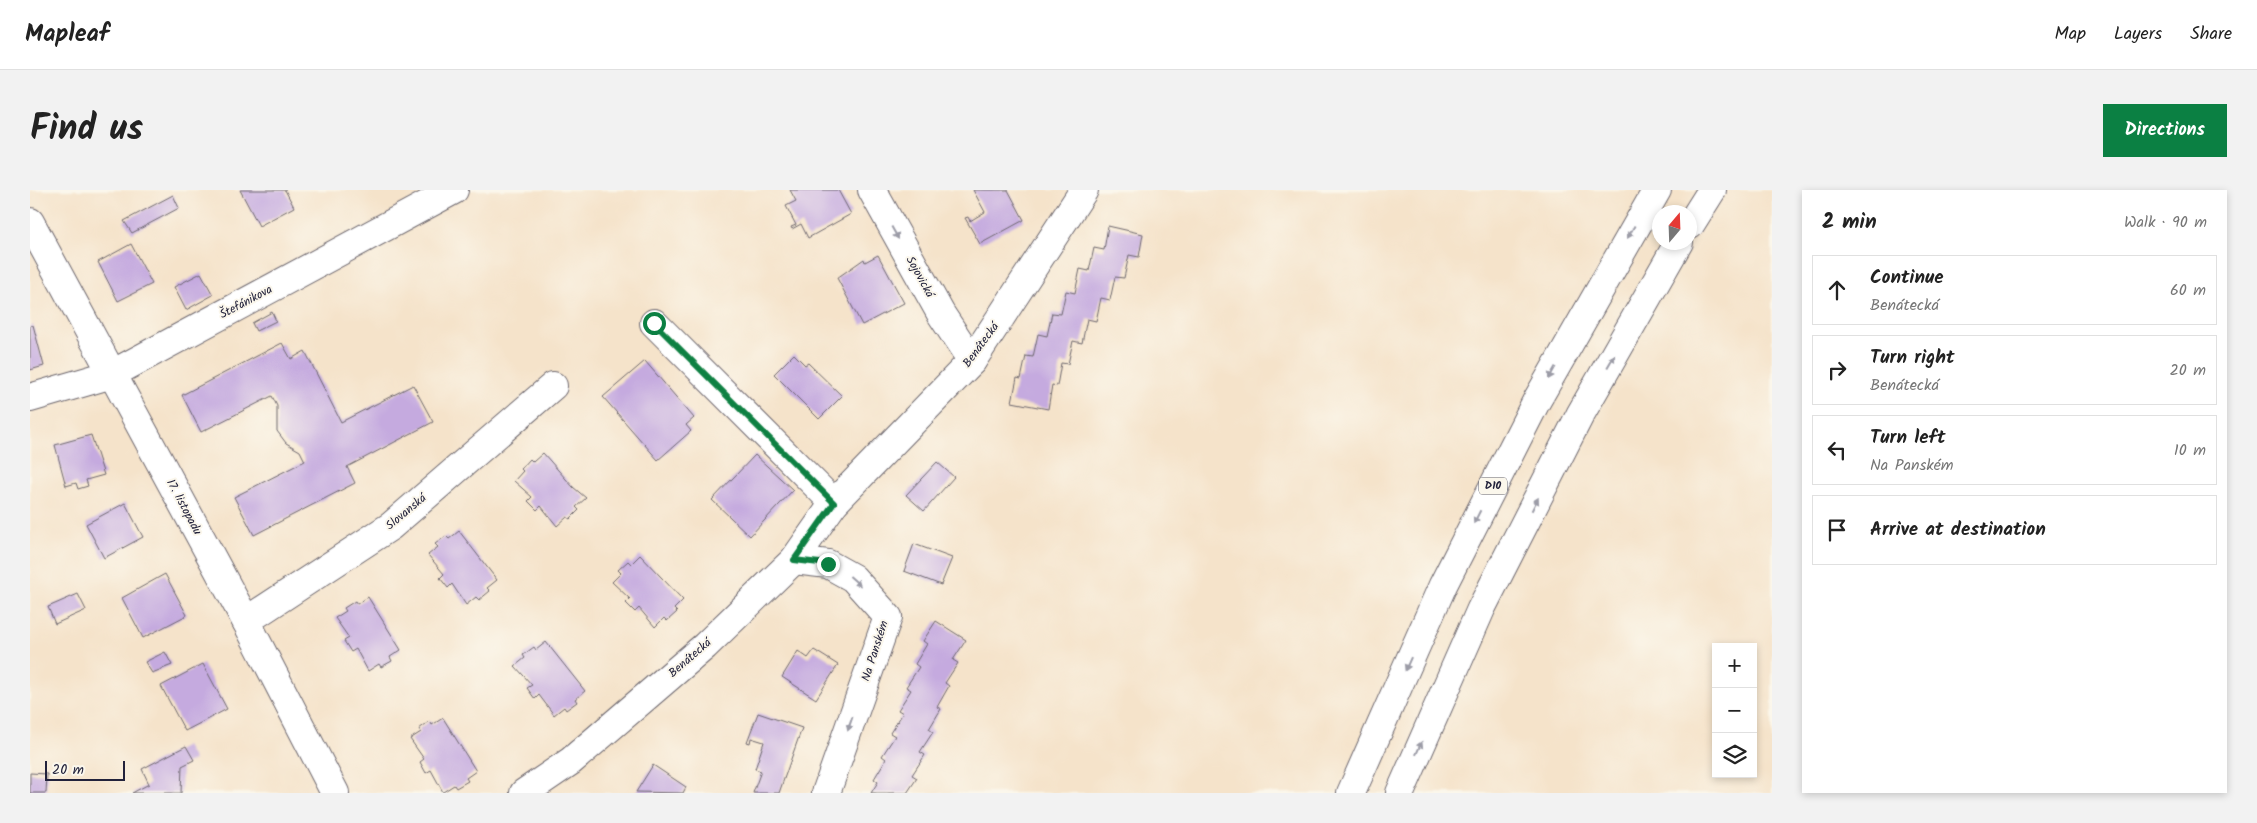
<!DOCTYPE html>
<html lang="en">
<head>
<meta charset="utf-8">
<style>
	:root { --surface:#fff; --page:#f2f2f2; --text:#222; --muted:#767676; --line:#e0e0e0; --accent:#0b8043 }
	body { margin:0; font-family:Kalam,sans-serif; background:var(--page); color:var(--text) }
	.controls { position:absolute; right:15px; bottom:15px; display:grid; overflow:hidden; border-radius:0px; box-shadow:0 2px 8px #0003 }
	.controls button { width:45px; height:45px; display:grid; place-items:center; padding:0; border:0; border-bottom:1px solid var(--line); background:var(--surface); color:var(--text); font:25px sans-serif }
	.compass { position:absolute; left:1622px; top:15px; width:45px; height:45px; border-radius:50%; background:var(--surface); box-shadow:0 2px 8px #0003; rotate:19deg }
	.scale { position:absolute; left:15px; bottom:12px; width:80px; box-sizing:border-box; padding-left:5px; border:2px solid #22223b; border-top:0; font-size:14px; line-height:18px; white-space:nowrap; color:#22223b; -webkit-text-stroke:4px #fbf7ec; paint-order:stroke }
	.stop { position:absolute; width:15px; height:15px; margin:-11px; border:4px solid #0b8043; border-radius:50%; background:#fff }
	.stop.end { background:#0b8043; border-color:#fff; box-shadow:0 1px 5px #0008 }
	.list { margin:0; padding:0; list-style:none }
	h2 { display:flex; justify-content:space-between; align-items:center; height:65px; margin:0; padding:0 20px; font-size:21px }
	h2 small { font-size:16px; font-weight:400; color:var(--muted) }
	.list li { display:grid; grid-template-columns:32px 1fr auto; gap:15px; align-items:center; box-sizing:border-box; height:70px; margin:0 10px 10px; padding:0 10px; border:1px solid var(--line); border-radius:0px }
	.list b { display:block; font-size:19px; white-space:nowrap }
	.list p { margin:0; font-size:16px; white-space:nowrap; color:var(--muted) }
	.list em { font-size:16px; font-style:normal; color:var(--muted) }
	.icon { flex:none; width:28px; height:28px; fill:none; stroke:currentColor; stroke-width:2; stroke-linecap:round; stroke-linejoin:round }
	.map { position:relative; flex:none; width:1742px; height:603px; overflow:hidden; border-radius:0px }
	header { display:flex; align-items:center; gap:30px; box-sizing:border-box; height:70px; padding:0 25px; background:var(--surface); border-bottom:1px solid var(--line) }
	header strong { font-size:24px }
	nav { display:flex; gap:28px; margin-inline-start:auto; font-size:18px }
	.intro { display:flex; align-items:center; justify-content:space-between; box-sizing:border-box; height:120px; padding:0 30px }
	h1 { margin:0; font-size:35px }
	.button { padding:12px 22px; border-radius:0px; background:var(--accent); color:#fff; font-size:18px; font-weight:700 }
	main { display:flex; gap:30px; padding:0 30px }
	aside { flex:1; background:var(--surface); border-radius:0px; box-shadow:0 2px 8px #0003 }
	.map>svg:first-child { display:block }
	.building { fill:#c5aadf }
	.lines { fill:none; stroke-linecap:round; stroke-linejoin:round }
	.minor-casing { stroke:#6c666d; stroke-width:30 }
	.highway-casing { stroke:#6c666d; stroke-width:30 }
	.minor { stroke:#fff; stroke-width:28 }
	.highway { stroke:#fff; stroke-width:28 }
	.oneway { fill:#9c9ca7 }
	.route { stroke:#0b8043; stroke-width:6 }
	.labels { text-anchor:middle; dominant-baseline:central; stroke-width:4; stroke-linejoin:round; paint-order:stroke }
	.shield { fill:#fbf7ec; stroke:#636270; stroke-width:1 }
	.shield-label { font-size:11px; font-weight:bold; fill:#22223b }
	.street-label { font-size:12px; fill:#22223b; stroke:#fbf7ec }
</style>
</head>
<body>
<header>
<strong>Mapleaf</strong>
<nav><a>Map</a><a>Layers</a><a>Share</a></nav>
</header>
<div class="intro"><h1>Find us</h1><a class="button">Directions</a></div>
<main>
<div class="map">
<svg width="1742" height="603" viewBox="0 0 1742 603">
	<rect width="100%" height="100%" fill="#fbf7ec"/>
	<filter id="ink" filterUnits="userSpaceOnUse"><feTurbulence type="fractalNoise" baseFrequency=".02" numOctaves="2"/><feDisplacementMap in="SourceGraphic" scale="10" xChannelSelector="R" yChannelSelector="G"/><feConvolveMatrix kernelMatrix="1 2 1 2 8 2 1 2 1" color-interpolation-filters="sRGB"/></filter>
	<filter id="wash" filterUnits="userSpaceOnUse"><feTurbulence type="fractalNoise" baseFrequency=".0096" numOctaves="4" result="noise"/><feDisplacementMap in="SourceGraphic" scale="20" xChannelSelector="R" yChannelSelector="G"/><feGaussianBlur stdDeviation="1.12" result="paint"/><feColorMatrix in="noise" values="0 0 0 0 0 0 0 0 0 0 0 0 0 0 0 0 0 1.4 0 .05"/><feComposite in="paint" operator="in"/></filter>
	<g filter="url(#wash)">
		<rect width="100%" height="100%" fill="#f5e3ca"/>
		<g id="blocks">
			<!-- building -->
			<g class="building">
				<path d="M210,0H255L264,17L229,36Z"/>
				<path d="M760,0H808L821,24L778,48L771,34L762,39L761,37L766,35L756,16L766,11Z"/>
				<path d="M943,0H978L994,30L950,54L935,28L938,27L940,31L955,22Z"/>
				<path d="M143,5L149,18L102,43L94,31Z"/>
				<path d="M1078,36L1113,44L1109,67L1099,65L1094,88L1085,87L1080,110L1071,108L1066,131L1057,129L1052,153L1043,151L1038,174L1031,173L1027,196L1022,195L1018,219L982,212L987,188L991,189L996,166L1003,167L1008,144L1017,146L1022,123L1031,124L1036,101L1045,103L1050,79L1059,81L1064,58L1074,60Z"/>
				<path d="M101,54L122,94L88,111L68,72Z"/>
				<path d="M848,65L874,113L832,135L807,88L834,69L835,72Z"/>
				<path d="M171,83L183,105L156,120L144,97Z"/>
				<path d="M242,122L246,131L226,141L222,133Z"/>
				<path d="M3,135L14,176L0,180V136Z"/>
				<path d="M252,153L261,169L275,161L311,232L383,195L403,232L317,277L325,293L224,345L204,307L275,271L270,261L256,253L247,241V216L242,206L171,242L152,205Z"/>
				<path d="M764,164L775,175L778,173L812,206L789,229L744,184Z"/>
				<path d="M615,171L664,228L656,235L661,241L628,270L573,207Z"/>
				<path d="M61,245L74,285L56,290L58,296L48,299L46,293L36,296L25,255Z"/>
				<path d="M513,263L543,297L556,308L546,317L549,320L540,329L537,327L527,336L511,316L507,320L498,311L502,307L484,291L493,281L491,279L500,269L503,272Z"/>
				<path d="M725,265L763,300L720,346L682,310Z"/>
				<path d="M907,272L924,287L894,321L876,305Z"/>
				<path d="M95,313L113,347L74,368L56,334Z"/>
				<path d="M429,341L467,390L457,398L460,401L449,410L446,407L436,415L422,394L418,398L410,388L414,384L398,365L408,357L405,354L416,346L419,349Z"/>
				<path d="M884,354L922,368L911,395L874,381Z"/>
				<path d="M610,365L653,410L644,419L647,422L637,431L634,428L625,437L609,418L605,422L596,413L600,409L582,392L591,383L588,380L598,371L601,374Z"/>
				<path d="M135,384L157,425L113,448L92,408Z"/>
				<path d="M48,404L56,420L25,434L18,417Z"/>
				<path d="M338,407L371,460L360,467L362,471L351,477L349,474L338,481L326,459L321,462L314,451L319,448L305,428L316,421L314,418L325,411L327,414Z"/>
				<path d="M906,431L936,450L923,470L928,473L915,493L919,496L907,517L911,519L899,539L903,542L890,562L895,565L882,585L887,588L877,603H841L848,592L844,589L856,569L852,566L865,546L860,543L873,523L868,520L881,500L876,497L889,477L885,474L897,454L893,451Z"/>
				<path d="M516,452L555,501L545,509L547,512L536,520L534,517L524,525L509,505L505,509L497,498L502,495L485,476L495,468L493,465L504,457L506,460Z"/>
				<path d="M784,460L808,475L786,509L752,487L768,461L778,468Z"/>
				<path d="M135,462L142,475L122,483L115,472Z"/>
				<path d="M173,474L197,519L155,541L131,496Z"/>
				<path d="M728,523L772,538L749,603H723L731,581L725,579L734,552L721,548L720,553L717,552Z"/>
				<path d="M413,528L446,581L436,588L438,591L426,598L424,595L413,602L401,580L396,583L390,572L394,569L380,549L391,542L389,539L400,531L402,535Z"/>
				<path d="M156,556L164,570L152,576L151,603H102L119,594L112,579Z"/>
				<path d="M623,575L656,597L653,603L606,602Z"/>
				<path d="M0,583L17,584L16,603H0Z"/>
			</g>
		</g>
	</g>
	<g filter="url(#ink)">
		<use href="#blocks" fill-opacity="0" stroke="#6c666d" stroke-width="1"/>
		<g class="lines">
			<!-- minor casing -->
			<g class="minor-casing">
				<g id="minor">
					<path d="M842,0L911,124L942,171"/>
					<path d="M0,32L216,431L305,603"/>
					<path d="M624,133L804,313"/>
					<path d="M0,208L82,184L424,0"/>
					<path d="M764,370L798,374L823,388L858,427L796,603"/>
					<path d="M216,431L361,336L523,196"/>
					<path d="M494,603L541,571L675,456L764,370L804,313L942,171L1054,0"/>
				</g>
			</g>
			<!-- highway casing -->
			<g class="highway-casing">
				<g id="highway">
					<path d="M1660,35L1682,0"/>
					<path d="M1321,603L1413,395L1507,210L1627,0"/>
					<path d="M1370,603L1451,419L1550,225L1649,52"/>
				</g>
			</g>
			<!-- minor -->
			<use href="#minor" class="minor"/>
			<!-- highway -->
			<use href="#highway" class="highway"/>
		</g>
		<!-- one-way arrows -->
		<defs><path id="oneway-solid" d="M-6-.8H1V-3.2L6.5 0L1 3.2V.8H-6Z" transform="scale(1.25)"/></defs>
		<g class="oneway">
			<use href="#oneway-solid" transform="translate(1601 42) rotate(119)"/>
			<use href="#oneway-solid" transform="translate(865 43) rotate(61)"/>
			<use href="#oneway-solid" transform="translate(1581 171) rotate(-60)"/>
			<use href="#oneway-solid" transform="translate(1522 183) rotate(119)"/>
			<use href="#oneway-solid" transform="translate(1505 314) rotate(-63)"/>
			<use href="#oneway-solid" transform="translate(1447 327) rotate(117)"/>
			<use href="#oneway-solid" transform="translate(825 391) rotate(42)"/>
			<use href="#oneway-solid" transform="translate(1378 474) rotate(114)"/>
			<use href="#oneway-solid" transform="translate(820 534) rotate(109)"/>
			<use href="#oneway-solid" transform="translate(1389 558) rotate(-66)"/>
		</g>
	</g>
	<g class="lines" filter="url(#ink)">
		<!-- route -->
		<path class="route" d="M624,133L804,313L764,370L798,374"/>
	</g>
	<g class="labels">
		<!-- shield labels -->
		<rect class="shield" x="1449" y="287.5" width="28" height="17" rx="4"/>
		<g class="shield-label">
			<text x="1463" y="296">D10</text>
		</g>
		<!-- street labels -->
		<g class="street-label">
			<text transform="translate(890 87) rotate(61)">Sojovická</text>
			<text transform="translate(216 112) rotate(-28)">Štefánikova</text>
			<text transform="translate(951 155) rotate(-54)">Benátecká</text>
			<text transform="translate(154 317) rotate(62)">17. listopadu</text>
			<text transform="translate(376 322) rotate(-40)">Slovanská</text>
			<text transform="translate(845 461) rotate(-72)">Na Panském</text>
			<text transform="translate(660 468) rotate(-41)">Benátecká</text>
		</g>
	</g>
</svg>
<div class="controls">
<button>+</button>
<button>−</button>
<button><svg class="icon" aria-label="layers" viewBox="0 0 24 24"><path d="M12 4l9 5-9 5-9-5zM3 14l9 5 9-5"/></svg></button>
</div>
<svg class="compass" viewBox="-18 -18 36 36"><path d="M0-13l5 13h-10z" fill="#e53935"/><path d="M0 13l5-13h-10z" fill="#767676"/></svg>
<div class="scale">20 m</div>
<div class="stop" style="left:624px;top:133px"></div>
<div class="stop end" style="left:798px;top:374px"></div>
</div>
<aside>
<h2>2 min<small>Walk · 90 m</small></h2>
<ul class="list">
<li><svg class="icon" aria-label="ahead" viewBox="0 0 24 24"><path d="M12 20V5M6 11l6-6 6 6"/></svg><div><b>Continue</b><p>Benátecká</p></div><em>60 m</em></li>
<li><svg class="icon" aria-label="right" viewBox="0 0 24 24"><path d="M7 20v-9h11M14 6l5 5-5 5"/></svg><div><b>Turn right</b><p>Benátecká</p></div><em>20 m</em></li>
<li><svg class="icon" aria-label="left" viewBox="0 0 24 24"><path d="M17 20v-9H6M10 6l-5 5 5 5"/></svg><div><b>Turn left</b><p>Na Panském</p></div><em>10 m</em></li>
<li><svg class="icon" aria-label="arrive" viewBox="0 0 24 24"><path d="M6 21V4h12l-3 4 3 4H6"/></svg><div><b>Arrive at destination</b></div></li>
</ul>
</aside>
</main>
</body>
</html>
